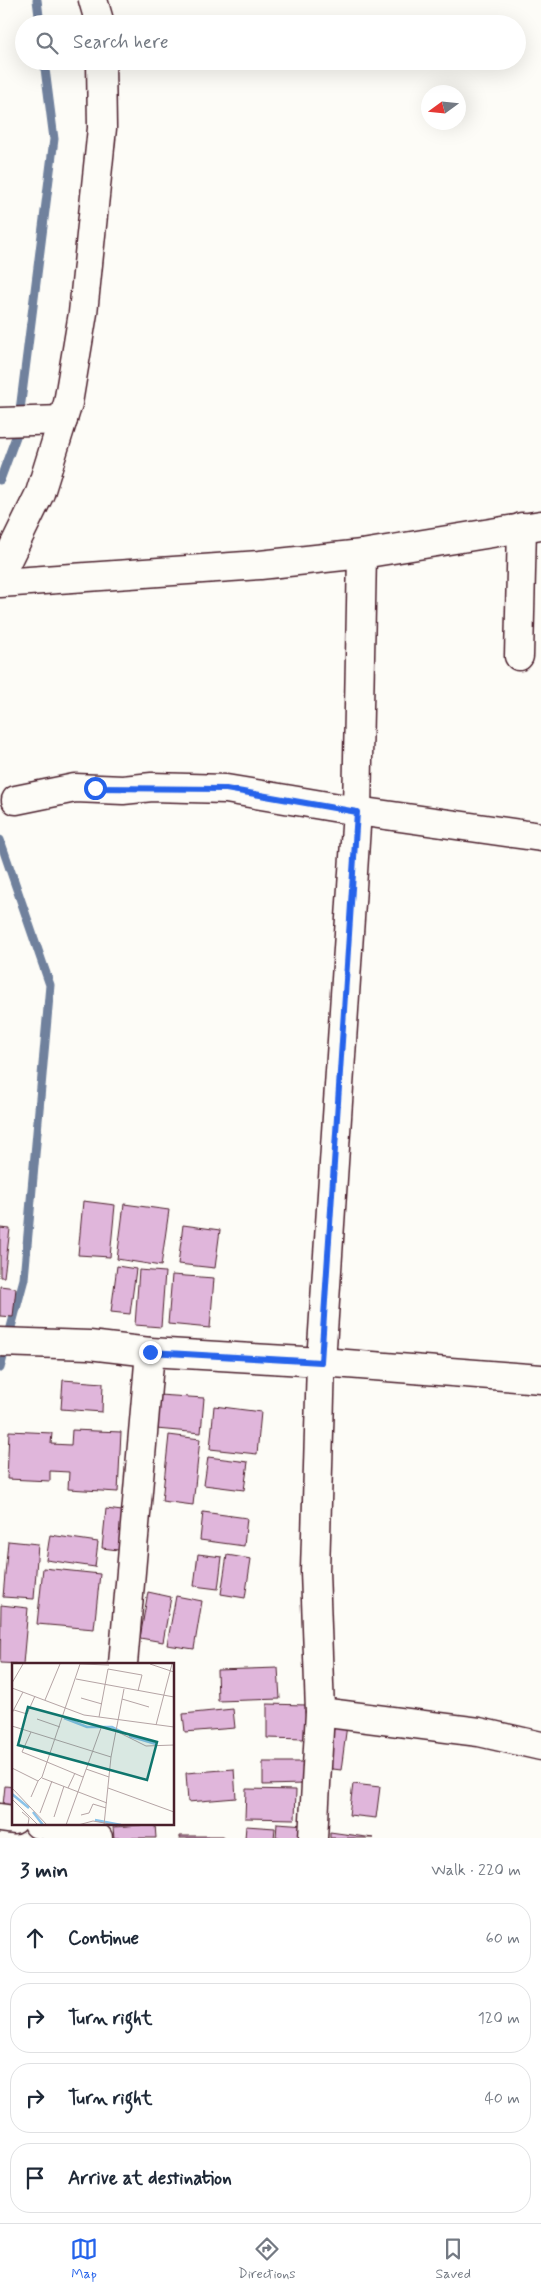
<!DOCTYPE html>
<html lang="en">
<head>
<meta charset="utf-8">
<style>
	:root { --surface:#fff; --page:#f2f2f3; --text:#1f2937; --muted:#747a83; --line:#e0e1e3; --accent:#2563eb }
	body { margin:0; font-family:Mynerve,sans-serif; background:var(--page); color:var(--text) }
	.compass { position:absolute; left:421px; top:85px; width:45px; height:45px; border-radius:50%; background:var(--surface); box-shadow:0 5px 20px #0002; rotate:255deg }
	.stop { position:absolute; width:15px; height:15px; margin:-11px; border:4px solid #2563eb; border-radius:50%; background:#fff }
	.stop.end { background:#2563eb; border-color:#fff; box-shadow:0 1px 5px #0008 }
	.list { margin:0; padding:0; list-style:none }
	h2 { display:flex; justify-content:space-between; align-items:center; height:65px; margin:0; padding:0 20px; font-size:21px }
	h2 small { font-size:16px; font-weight:400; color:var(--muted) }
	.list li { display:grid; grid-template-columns:32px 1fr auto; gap:15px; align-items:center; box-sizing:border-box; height:70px; margin:0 10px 10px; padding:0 10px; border:1px solid var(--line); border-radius:20px }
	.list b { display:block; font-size:19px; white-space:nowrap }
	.list em { font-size:16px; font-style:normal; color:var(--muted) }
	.icon { flex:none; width:28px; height:28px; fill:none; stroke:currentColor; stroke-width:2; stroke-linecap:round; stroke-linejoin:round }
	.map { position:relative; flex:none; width:541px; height:1838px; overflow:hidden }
	.search { position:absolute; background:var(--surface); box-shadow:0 5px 20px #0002; left:15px; right:15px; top:15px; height:55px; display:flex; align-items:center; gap:12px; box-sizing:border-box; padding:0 18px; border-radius:28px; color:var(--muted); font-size:19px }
	.sheet { height:385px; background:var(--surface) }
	nav { display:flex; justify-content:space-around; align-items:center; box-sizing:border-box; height:70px; border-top:1px solid var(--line); background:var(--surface); font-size:14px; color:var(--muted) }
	nav a { display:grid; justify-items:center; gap:2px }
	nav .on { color:var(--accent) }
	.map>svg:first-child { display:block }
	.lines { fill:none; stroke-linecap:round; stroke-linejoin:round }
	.stream { stroke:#70819d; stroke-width:9 }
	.building { fill:#e0b6db; stroke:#4a1f2b }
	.street-casing { stroke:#4a1f2b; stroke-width:31 }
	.street { stroke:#fdfcf7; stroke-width:28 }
	.route { stroke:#2563eb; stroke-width:6 }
	.inset-river { fill:none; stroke:#8ac3e9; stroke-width:2.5 }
	.inset-road { fill:none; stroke:#b5a4a5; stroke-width:1 }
	.view { fill:#0f766e; fill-opacity:0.15; stroke:#0f766e; stroke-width:2.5 }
	.inset-edge { fill:none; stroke:#4a1f2b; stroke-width:2.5 }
</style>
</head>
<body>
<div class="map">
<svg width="541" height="1838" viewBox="0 0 541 1838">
	<rect width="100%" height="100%" fill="#fdfcf7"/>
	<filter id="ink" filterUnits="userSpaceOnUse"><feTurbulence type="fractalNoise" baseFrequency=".02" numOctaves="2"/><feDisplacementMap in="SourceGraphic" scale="10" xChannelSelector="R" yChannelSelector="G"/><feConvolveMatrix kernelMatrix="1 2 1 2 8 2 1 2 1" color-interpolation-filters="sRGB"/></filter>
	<g filter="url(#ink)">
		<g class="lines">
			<!-- stream -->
			<g class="stream">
				<path d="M37,0L40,24"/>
				<path d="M0,480L17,434L54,139L44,61"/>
				<path d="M0,840L50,985L24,1279L0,1368"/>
			</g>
		</g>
		<!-- building -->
		<g class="building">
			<path d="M83,1201L115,1205L110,1257L78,1255Z"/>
			<path d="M124,1204L169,1210L161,1266L117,1259Z"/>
			<path d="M183,1225L220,1230L215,1268L178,1264Z"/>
			<path d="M0,1228L10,1229L4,1277H0Z"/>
			<path d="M117,1266L136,1269L130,1314L111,1312Z"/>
			<path d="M139,1270L165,1272L161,1327L135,1325Z"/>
			<path d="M172,1275L214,1278L210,1328L168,1324Z"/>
			<path d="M0,1286L16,1288L13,1317L0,1316Z"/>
			<path d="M63,1380L103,1383L102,1412L61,1409Z"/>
			<path d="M159,1395L204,1398L201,1433L156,1429Z"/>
			<path d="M214,1406L261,1412L257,1454L210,1449Z"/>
			<path d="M72,1430L121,1432L118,1492L68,1489L69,1472L50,1471V1481L7,1479L9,1431L52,1433L51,1444L71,1445Z"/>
			<path d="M169,1435L200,1439L193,1505L162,1501Z"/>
			<path d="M208,1457L248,1462L244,1490L204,1485Z"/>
			<path d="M106,1509L130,1512L126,1551L102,1548Z"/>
			<path d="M203,1512L247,1518L244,1546L200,1540Z"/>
			<path d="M50,1535L98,1542L95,1567L46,1560Z"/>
			<path d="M8,1541L38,1544L34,1599L3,1597Z"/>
			<path d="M198,1554L222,1557L218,1589L194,1586Z"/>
			<path d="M227,1555L251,1559L245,1598L221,1594Z"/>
			<path d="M43,1568L100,1574L94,1629L37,1624Z"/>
			<path d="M148,1592L171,1597L163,1642L140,1638Z"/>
			<path d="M176,1596L202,1601L194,1649L167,1645Z"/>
			<path d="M1,1605L28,1608L23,1664L0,1663Z"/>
			<path d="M278,1668L280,1699L218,1701L217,1670Z"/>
			<path d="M267,1704L306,1705L305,1739L267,1738Z"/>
			<path d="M233,1709L235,1728L185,1732L183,1714Z"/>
			<path d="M331,1722L347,1725L341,1770L325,1768Z"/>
			<path d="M263,1762H304V1784L263,1785Z"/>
			<path d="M234,1769L236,1798L188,1802L186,1773Z"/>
			<path d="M353,1784L380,1787L376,1818L349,1815Z"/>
			<path d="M5,1786L14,1787V1807L3,1805Z"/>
			<path d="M246,1789L296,1790L295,1819L245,1818Z"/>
			<path d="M277,1823L306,1825V1838H276Z"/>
			<path d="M155,1824L156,1838H114L113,1827Z"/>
			<path d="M246,1826L275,1828L274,1838H245Z"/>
			<path d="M330,1832L373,1838H330Z"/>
			<rect x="180" y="1836" width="43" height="2"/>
		</g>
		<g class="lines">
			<!-- street casing -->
			<g class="street-casing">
				<g id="street">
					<path d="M93,0L100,24"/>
					<path d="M0,422L63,420"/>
					<path d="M0,575L40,493L68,403L83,313L92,225L102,128L101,61"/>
					<path d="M0,583L260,565L362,554L541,525"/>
					<path d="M519,656L522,527"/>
					<path d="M16,800L75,788L123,790L152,787L226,789L357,811L541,837"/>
					<path d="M0,1342L89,1345L150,1352L321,1362L541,1379"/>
					<path d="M123,1664L150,1352"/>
					<path d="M320,1712L479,1732L541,1746"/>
					<path d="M0,1818L14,1820"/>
					<path d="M38,1824L93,1833L98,1838"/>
					<path d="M313,1838L320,1712L315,1571L321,1362L357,811L362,554"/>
				</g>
			</g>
			<!-- street -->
			<use href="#street" class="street"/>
		</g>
	</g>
	<g class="lines" filter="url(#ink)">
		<!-- route -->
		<path class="route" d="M95,788L226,789L357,812L321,1362L150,1352"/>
	</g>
	<!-- overview -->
	<g transform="translate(12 1663)">
		<rect width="162" height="162" fill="#fdfcf7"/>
		<path class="inset-river" d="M52,55L75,64H100L114,71M117,73L144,81M0,131L17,145M21,149L31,162M83,157L109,162"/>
		<path class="inset-road" d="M68,1L35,99L71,114M68,1L97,2M138,1L162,9M64,16L162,34M0,20L11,1M0,25L72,52L162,64M69,35L90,41M110,36L137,44M33,37L48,1M2,47L15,51L23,33M0,50L11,29M87,54L96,6L130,12L126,28M25,56L48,64M144,62L160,1M0,63L99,94M104,68L134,83L162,82M0,105L26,118L30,114L35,99L10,89L19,69M74,106L97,114M30,115L95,140M0,125L35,162M56,125L63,110M96,125L162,149M19,134L26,118M0,136L26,162M10,149L17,155L16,162M28,150L40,118M69,152L77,150L81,141L94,145M42,154L52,123M54,162L89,65M66,162L81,158L104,162M92,162L99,94L112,26"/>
		<path class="view" d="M16,44L145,79L135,117L6,82Z"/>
		<rect width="162" height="162" class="inset-edge"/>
	</g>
</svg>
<svg class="compass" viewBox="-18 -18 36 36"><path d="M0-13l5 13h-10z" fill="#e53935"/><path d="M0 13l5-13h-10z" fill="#747a83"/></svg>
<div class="stop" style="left:95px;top:788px"></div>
<div class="stop end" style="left:150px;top:1352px"></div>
<div class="search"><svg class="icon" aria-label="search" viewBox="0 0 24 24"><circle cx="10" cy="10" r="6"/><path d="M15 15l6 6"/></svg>Search here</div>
</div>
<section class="sheet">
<h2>3 min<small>Walk · 220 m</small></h2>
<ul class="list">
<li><svg class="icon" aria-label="ahead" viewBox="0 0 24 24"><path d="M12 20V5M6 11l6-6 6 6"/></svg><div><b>Continue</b></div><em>60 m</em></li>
<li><svg class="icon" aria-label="right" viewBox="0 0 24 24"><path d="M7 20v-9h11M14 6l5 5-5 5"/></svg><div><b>Turn right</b></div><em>120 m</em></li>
<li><svg class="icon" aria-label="right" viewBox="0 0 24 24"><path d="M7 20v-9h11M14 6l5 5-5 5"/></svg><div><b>Turn right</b></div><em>40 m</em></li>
<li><svg class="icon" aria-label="arrive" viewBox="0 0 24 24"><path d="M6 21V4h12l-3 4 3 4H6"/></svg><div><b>Arrive at destination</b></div></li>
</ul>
</section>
<nav>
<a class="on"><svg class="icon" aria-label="map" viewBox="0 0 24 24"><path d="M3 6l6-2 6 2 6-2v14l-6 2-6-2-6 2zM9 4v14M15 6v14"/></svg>Map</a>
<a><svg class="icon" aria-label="directions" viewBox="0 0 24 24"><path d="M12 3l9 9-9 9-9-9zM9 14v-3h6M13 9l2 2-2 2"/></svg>Directions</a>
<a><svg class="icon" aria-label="saved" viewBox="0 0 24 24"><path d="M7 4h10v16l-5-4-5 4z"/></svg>Saved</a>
</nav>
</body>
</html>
